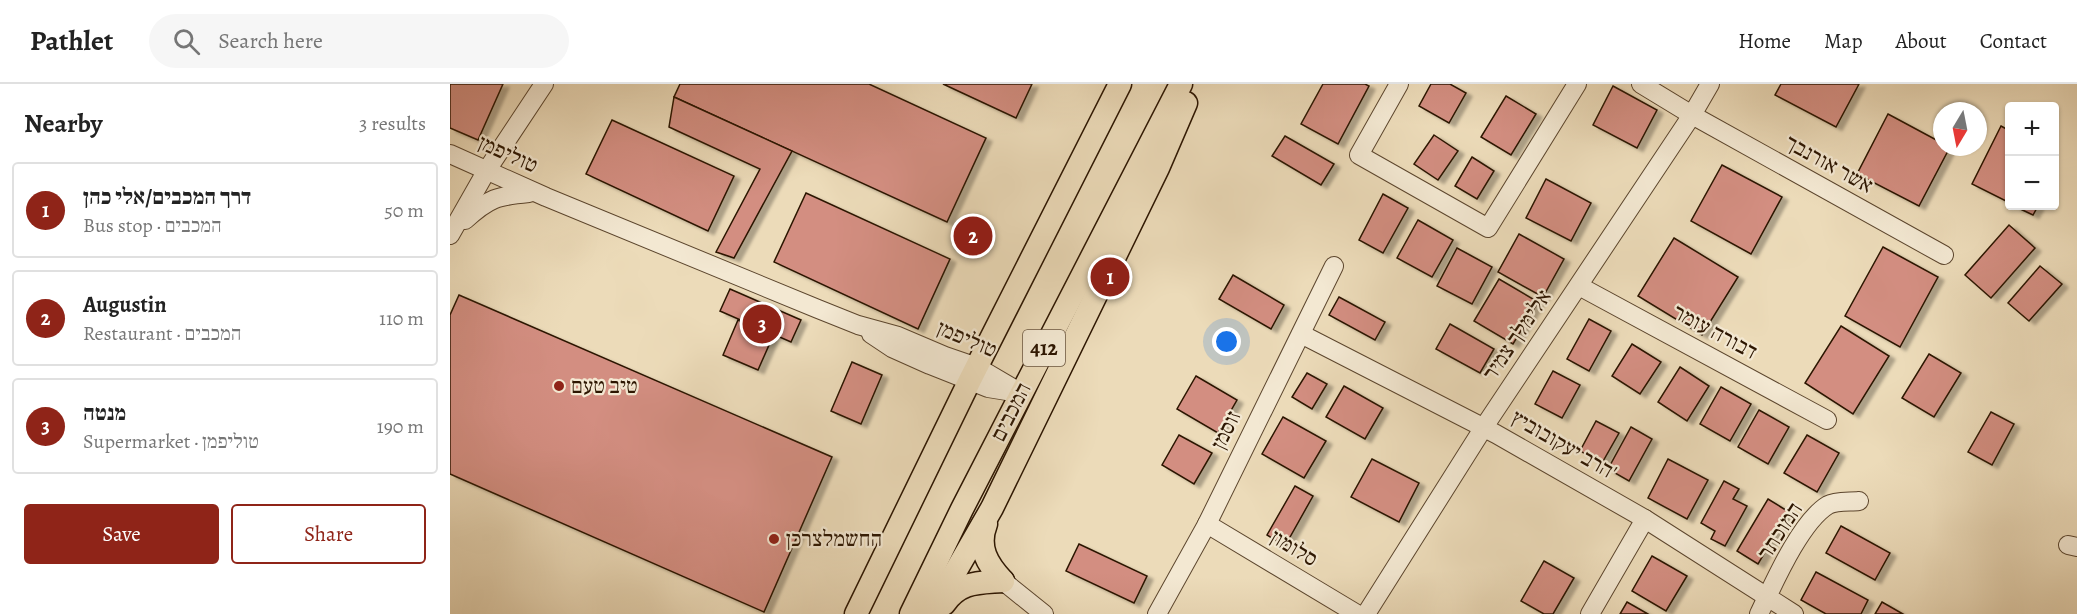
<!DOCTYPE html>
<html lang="en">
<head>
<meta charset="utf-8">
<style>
	:root { --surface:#fff; --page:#f6f6f6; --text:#222; --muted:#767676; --line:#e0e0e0; --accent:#8f2418 }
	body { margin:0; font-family:Alegreya,"Frank Ruhl Libre",serif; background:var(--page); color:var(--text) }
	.controls { position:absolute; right:18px; top:18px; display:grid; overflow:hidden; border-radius:6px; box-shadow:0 2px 4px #0004 }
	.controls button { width:54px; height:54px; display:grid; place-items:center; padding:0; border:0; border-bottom:2px solid var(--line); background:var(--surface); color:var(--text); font:30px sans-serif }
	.compass { position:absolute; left:1483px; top:18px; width:54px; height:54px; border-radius:50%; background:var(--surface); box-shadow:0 2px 4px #0004; rotate:190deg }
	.you { position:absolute; left:777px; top:258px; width:21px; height:21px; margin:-15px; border:4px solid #fff; border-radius:50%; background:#1a73e8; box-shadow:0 0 0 9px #1a73e833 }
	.badge { display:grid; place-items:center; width:39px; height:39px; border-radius:50%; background:var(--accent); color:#fff; font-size:20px; font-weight:700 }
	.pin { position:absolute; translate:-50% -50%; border:3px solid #fff; box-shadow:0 2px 6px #0006 }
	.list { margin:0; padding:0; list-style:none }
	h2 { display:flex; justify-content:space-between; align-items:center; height:78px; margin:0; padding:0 24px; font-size:26px }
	h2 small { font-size:20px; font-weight:400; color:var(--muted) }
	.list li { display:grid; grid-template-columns:39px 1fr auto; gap:18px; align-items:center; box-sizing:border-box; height:96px; margin:0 12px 12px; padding:0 12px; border:2px solid var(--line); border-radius:6px }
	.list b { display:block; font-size:22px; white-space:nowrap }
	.list p { margin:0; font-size:20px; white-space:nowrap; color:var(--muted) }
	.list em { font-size:20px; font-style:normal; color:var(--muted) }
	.actions { display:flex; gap:12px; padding:18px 24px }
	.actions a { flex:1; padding:14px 0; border:2px solid var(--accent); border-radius:6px; text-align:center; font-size:21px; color:var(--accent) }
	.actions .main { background:var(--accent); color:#fff }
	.icon { flex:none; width:33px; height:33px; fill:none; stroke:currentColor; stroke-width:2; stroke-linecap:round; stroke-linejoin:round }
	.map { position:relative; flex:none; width:1627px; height:530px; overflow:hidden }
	header { display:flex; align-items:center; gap:36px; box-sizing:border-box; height:84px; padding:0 30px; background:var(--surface); border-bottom:2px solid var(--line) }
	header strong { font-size:28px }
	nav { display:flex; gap:33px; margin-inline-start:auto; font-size:21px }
	.search { width:420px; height:54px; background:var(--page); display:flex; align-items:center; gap:15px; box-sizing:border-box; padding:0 21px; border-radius:33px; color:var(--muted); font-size:22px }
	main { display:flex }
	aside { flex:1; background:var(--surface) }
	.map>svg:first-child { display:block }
	.building { fill:#d38e81; stroke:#2c1500; stroke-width:1.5; filter:url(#shadow) }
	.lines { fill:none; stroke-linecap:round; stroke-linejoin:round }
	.minor-casing { stroke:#5c462e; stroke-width:20 }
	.major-casing { stroke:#2c1500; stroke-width:25 }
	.minor { stroke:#f3e8d2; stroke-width:18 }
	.major { stroke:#ecdbb9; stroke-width:22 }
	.poi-dot { fill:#8f2418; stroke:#f3e8d2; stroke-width:2 }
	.labels { text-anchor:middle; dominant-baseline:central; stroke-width:4.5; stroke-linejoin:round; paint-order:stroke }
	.shield { fill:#f3e8d2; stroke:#68543f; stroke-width:1.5 }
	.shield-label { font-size:21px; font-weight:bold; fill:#2c1500 }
	.street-label { font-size:22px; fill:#2c1500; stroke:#f3e8d2 }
	.poi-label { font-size:22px; fill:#2c1500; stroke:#f3e8d2; text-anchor:start }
</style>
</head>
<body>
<header>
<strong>Pathlet</strong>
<div class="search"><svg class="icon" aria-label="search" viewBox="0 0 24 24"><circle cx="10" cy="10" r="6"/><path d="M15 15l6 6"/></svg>Search here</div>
<nav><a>Home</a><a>Map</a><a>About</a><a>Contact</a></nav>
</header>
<main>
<aside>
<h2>Nearby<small>3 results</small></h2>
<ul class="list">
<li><span class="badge">1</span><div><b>דרך המכבים/אלי כהן</b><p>Bus stop · המכבים</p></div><em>50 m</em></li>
<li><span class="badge">2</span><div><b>Augustin</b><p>Restaurant · המכבים</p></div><em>110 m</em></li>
<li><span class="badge">3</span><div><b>מנטה</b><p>Supermarket · טוליפמן</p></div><em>190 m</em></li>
</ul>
<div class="actions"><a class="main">Save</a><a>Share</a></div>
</aside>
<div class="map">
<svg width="1627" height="530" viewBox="0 0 1627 530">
	<defs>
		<filter id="shadow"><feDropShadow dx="6" dy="3.5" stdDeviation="1.5" flood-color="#0004"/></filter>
	</defs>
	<rect width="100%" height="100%" fill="#ecdbb9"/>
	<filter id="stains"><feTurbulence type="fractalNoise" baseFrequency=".00333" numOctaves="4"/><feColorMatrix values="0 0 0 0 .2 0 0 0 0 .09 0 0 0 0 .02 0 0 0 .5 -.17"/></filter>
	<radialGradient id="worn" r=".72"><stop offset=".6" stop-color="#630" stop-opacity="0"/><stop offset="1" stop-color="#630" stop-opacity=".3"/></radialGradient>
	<!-- building -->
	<g class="building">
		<path d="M0,0H53L28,56L0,44Z"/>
		<path d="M230,0H419L536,54L497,138L224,13Z"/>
		<path d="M493,0H582L566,34Z"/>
		<path d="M873,0H915L919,2L888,60L851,40Z"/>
		<path d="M981,0H1000L1016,9L999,39L969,22Z"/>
		<path d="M1331,0H1409L1386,43L1325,11Z"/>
		<path d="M1163,2L1207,26L1187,64L1143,41Z"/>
		<path d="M1056,12L1086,30L1061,71L1031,53Z"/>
		<path d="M224,13L342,67L284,174L266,168L310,85L219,43Z"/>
		<path d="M1438,30L1492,59V63H1500L1469,122L1407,90Z"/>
		<path d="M162,36L284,92L258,147L136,90Z"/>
		<path d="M1551,42L1560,47V119L1522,100Z"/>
		<path d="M984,51L1008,67L988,96L964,80Z"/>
		<path d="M835,52L884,80L871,101L822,72Z"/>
		<path d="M1022,73L1044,87L1027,115L1005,102Z"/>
		<path d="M1272,81L1332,113L1301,170L1241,137Z"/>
		<path d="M1096,95L1141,119L1121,157L1076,134Z"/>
		<path d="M356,109L500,175L468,245L324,178Z"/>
		<path d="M933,110L958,124L933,169L909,156Z"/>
		<path d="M1564,122H1588L1583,131Z"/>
		<path d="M968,136L1003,156L982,193L947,174Z"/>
		<path d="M1559,141L1585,164L1541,214L1515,191Z"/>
		<path d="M1069,150L1114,175L1093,213L1048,188Z"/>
		<path d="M1224,154L1288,193L1252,251L1188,212Z"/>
		<path d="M1433,163L1488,193L1450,263L1395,232Z"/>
		<path d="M1007,164L1042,183L1022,220L987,202Z"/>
		<path d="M1590,182L1612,200L1579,237L1558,219Z"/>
		<path d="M783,191L834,221L821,245L769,215Z"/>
		<path d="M1049,195L1088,218L1063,260L1024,237Z"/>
		<path d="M280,205L351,236L341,258L270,227Z"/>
		<path d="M9,211L382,373L314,528L0,390V231Z"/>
		<path d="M889,213L935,238L925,256L879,231Z"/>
		<path d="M1139,235L1161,247L1139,287L1117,275Z"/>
		<path d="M288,236L323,252L308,286L273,271Z"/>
		<path d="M1000,240L1044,265L1030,289L986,265Z"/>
		<path d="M1391,242L1439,272L1403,330L1355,299Z"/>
		<path d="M1182,260L1211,278L1190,310L1162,292Z"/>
		<path d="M1479,270L1511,289L1484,333L1452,314Z"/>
		<path d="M402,278L432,291L411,340L381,327Z"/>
		<path d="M1230,283L1259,302L1237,337L1208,318Z"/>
		<path d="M1103,287L1130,301L1112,334L1085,320Z"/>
		<path d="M857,289L877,300L862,325L842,313Z"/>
		<path d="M746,292L787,316L768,349L727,325Z"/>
		<path d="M894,302L933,324L915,355L876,333Z"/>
		<path d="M1271,303L1301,320L1280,357L1250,340Z"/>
		<path d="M1309,326L1339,343L1318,380L1288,363Z"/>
		<path d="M1541,328L1564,340L1542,381L1518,368Z"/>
		<path d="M833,333L876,357L854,394L812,370Z"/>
		<path d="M1146,337L1169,349L1152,379L1130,367Z"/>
		<path d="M1181,343L1202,355L1179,397L1158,385Z"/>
		<path d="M729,351L762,369L744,400L712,381Z"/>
		<path d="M1357,351L1389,369L1367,408L1334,389Z"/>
		<path d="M922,375L969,399L949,438L901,413Z"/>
		<path d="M1218,375L1258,396L1237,435L1198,414Z"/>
		<path d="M1274,397L1289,405L1283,415L1297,422L1275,462L1261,455L1265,447L1251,439Z"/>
		<path d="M845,402L863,412L835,462L817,451Z"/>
		<path d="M1318,415L1339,428L1308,480L1287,467Z"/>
		<path d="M1391,442L1440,469L1425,496L1376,469Z"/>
		<path d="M629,460L697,492L684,519L616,487Z"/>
		<path d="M1202,472L1237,492L1216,527L1182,507Z"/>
		<path d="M1094,477L1124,494L1103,530H1094L1071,517Z"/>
		<path d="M1366,488L1418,516L1411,530H1376L1351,516Z"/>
		<path d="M1177,518L1198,530H1170Z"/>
		<path d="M1432,518L1453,530H1425Z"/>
	</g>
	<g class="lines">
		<!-- minor casing -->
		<g class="minor-casing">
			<g id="minor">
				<path d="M949,0L909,71L1038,144L1127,0"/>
				<path d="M1191,0L1242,31L1494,171"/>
				<path d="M0,70L96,113L368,225L408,241L448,252L495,272L527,283L571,309"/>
				<path d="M15,136C39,114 47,112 79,109"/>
				<path d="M0,151L37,86L94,0"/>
				<path d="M1129,202L1377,336"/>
				<path d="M421,250L442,264L480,281L538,304L563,308"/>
				<path d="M851,250L1046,350L1195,435L1344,530"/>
				<path d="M757,440L907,530"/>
				<path d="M1618,461L1627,463"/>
				<path d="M553,497L594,530"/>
				<path d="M707,530L757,440L884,182"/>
				<path d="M916,530L1034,343L1242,31L1260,0"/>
				<path d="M1140,530L1195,435"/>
				<path d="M1309,530C1323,501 1350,438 1378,421C1385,417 1400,418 1409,417"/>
			</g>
		</g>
		<!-- major casing -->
		<g class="major-casing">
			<g id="major">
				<path d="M536,440C527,463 537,480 553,497"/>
				<path d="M494,520C510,497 528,499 553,497"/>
				<path d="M406,530L520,296L670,0"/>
				<path d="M461,530L512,425L731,0"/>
				<path d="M481,530L542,424L708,84L736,19"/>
			</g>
		</g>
		<!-- minor -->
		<use href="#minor" class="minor"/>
		<!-- major -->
		<use href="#major" class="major"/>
	</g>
	<!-- markers -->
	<g class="poi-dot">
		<circle cx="109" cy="302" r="6"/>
		<circle cx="324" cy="455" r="6"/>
	</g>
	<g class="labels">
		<!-- shield labels -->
		<rect class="shield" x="573" y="246" width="42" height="36" rx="4.5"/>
		<g class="shield-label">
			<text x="594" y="264">412</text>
		</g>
		<!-- street labels -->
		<g class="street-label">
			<text transform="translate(58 70) rotate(24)">טוליפמן</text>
			<text transform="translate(1379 80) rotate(29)">אשר אורנבך</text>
			<text transform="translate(1265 248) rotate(28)">דבורה עומר</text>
			<text transform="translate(1067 251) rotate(-56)">אלימלך צמיר</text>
			<text transform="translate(517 255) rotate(23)">טוליפמן</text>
			<text transform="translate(561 328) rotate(-63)">המכבים</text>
			<text transform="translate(776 346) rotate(-64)">זוסמן</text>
			<text transform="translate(1114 361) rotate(30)">הרב יעקובוביץ'</text>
			<text transform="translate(1330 447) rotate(-57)">המוכתר</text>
			<text transform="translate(844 464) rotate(31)">סלומון</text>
		</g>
		<!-- poi labels -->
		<g class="poi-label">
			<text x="121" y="302">טיב טעם</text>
			<text x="336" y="455">החשמלצרכן</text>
		</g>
	</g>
	<rect width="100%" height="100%" filter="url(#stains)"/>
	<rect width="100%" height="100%" fill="url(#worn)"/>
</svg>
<div class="controls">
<button>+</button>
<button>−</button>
</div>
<svg class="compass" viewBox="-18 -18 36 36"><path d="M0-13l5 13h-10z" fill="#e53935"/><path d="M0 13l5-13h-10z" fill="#767676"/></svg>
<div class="you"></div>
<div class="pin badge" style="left:660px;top:193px">1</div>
<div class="pin badge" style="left:523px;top:152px">2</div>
<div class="pin badge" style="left:312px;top:240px">3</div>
</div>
</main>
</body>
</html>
